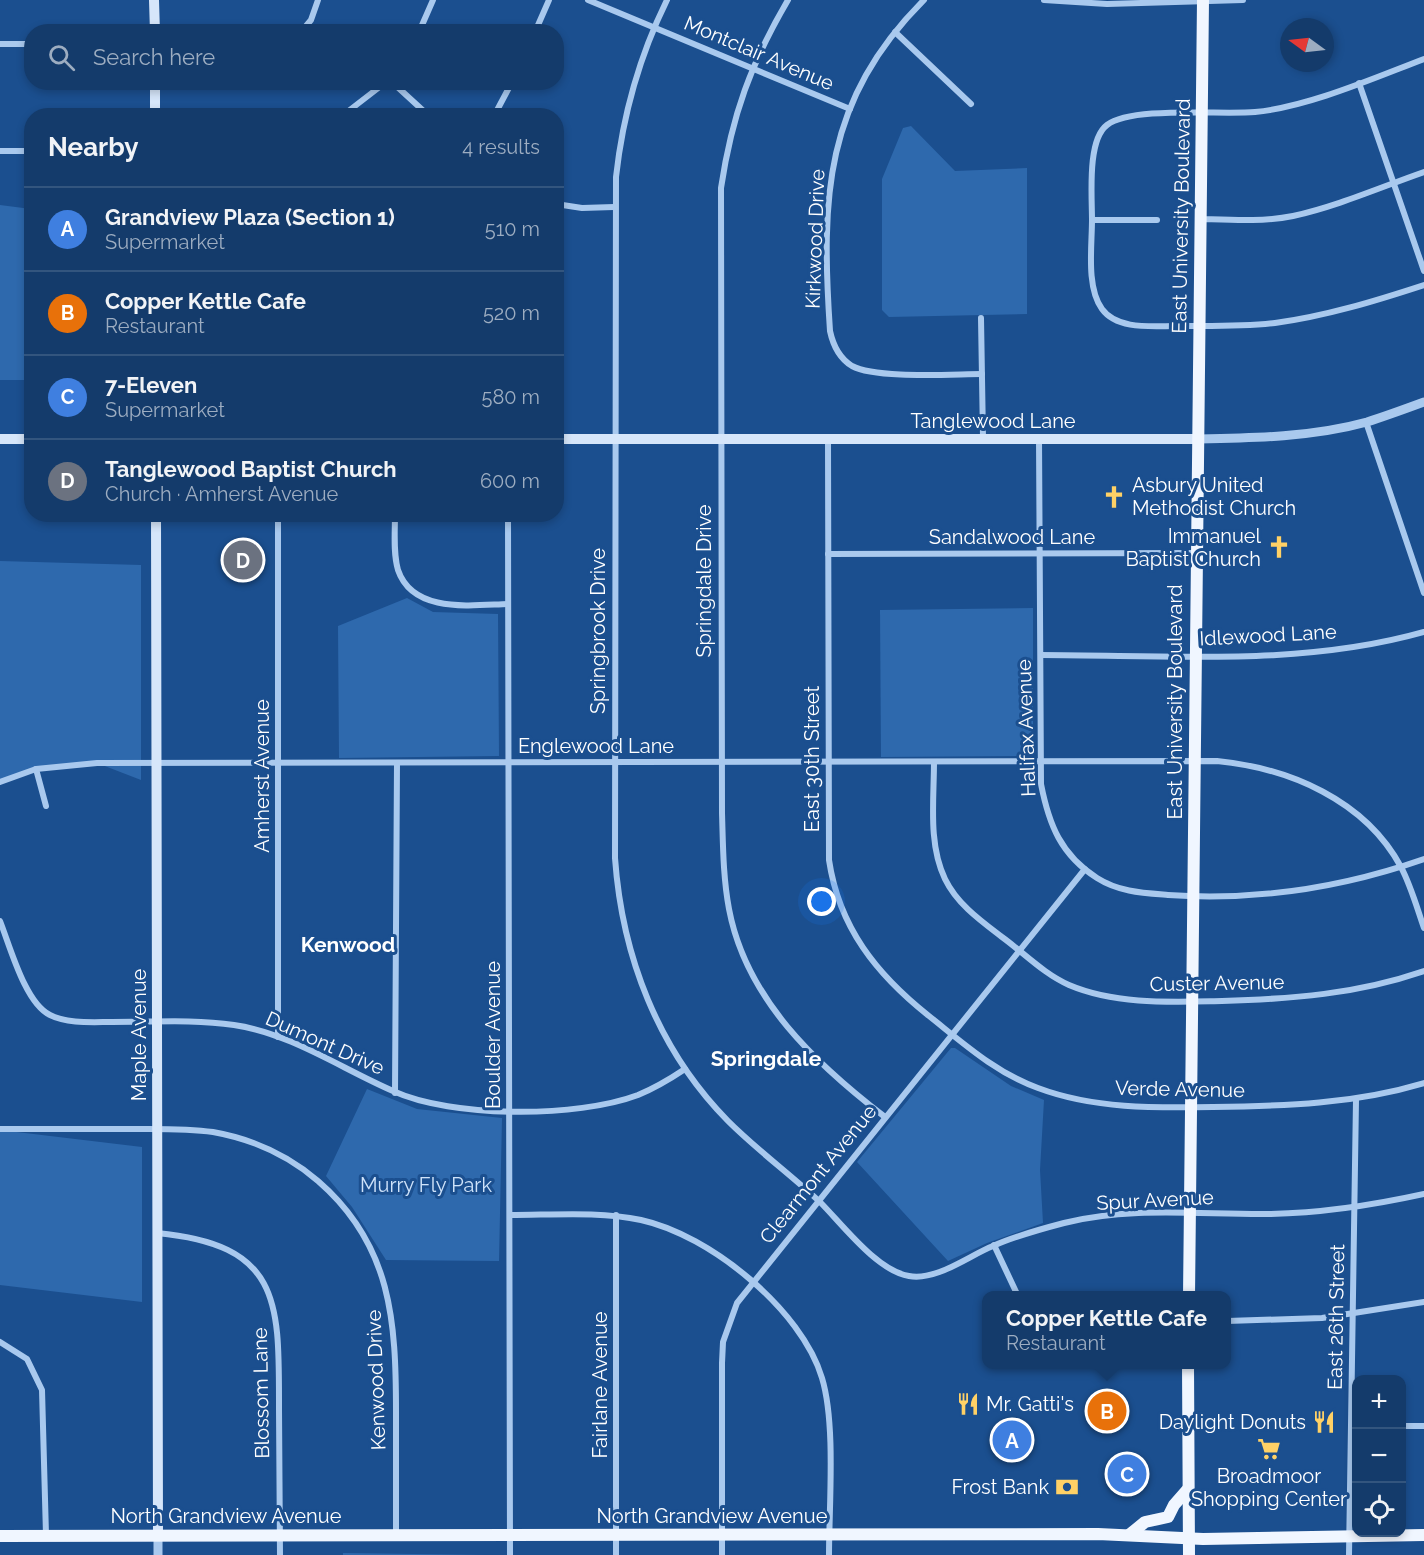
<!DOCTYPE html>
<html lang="en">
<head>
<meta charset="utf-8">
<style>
	:root { --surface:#143b6b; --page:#1d4271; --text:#f1f3f6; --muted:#9dadc1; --line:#33557e; --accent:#8bbbb9 }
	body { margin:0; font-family:Raleway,sans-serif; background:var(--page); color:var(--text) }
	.controls { position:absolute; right:18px; bottom:18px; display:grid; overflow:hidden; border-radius:12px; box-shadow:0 3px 9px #0003 }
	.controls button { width:54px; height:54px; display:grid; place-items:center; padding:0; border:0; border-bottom:2px solid var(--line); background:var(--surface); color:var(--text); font:30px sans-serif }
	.compass { position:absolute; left:1280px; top:18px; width:54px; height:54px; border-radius:50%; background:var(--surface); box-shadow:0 3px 9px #0003; rotate:285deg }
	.you { position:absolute; left:822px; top:902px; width:21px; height:21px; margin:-15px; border:4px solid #fff; border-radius:50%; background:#1a73e8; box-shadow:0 0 0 9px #1a73e833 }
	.badge { display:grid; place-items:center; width:39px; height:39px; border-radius:50%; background:var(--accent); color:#fff; font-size:20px; font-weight:700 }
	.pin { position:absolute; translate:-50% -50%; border:3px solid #fff; box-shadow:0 2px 6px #0006 }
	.popup { position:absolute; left:982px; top:1291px; width:249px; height:78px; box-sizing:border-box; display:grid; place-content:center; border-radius:12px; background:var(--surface); filter:drop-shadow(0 2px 4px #0005); font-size:20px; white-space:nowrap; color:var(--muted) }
	.popup b { font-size:22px; color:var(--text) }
	.popup::after { content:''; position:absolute; left:50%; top:100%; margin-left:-12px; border:12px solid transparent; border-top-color:var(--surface) }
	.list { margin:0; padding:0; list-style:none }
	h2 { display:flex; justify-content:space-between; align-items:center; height:78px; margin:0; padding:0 24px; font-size:26px }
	h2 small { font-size:20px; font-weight:400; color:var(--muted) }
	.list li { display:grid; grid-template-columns:39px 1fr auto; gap:18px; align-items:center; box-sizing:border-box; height:84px; padding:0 24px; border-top:2px solid var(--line) }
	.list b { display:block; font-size:22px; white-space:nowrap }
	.list p { margin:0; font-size:20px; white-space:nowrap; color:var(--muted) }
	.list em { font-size:20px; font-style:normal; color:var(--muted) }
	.icon { flex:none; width:33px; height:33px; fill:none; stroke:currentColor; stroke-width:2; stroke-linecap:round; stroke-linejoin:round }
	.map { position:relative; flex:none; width:1424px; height:1555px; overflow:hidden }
	.search { position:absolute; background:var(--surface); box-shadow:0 3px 9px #0003; left:24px; top:24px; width:540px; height:66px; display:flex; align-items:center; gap:15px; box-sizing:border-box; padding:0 21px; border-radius:24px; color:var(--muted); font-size:22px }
	.panel { position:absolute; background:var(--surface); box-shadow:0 3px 9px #0003; left:24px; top:108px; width:540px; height:414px; border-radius:24px }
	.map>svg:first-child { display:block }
	.green { fill:#2e69ad }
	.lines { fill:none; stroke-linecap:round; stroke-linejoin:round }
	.minor { stroke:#a9c9ee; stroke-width:6 }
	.tertiary { stroke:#a9c9ee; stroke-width:9 }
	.secondary { stroke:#d6e6fa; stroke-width:10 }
	.primary { stroke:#f0f6ff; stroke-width:12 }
	.labels { text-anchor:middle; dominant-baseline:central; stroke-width:6; stroke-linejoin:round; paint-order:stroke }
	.street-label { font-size:20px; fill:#fff; stroke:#1b4f8f }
	.poi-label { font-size:20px; fill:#fff; stroke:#1b4f8f; text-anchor:end }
	.park-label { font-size:20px; fill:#cfe3fa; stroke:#1b4f8f }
	.neighbourhood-label { font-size:21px; font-weight:bold; fill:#fff; stroke:#1b4f8f }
</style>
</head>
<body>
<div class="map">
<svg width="1424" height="1555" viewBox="0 0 1424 1555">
	<rect width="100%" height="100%" fill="#1b4f8f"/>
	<!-- green -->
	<g class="green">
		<path d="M911,126L955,171L1027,168V314L889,317L882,310V179L903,128Z"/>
		<path d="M0,205L31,209V380H0Z"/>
		<path d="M556,205H560L559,379H557Z"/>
		<path d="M0,561L141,565V780L97,763L52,766L0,782Z"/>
		<path d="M407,598L433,612L498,614L499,756L339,758L338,626Z"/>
		<path d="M1033,608V756L881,757L880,610Z"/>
		<path d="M951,1048H955L1011,1086L1044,1100L1040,1170L1043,1223L987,1243L948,1261L857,1162Z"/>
		<path d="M367,1089L417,1109L502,1118L499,1261L386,1260L352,1207L326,1176Z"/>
		<path d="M0,1130L142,1147V1302L0,1285Z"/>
		<path d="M343,1553L487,1555H343Z"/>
	</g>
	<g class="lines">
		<!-- minor -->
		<g class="minor">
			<path d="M588,0L850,109"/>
			<path d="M667,0C639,57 623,114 616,177L615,858C622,956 658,1050 728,1121C757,1150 790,1174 820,1202C842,1224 877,1271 909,1276C937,1281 968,1256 993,1246C1015,1236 1041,1229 1064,1223C1132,1206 1202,1215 1271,1214C1323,1213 1374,1205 1424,1194"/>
			<path d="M788,0C751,63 732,115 721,188L722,813C723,845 723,877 729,909C746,999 816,1064 885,1117"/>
			<path d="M924,0C824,100 821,198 830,331C833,345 839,358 852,366C876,379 952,374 982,374"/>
			<path d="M1044,0L1107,4L1243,0"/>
			<path d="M301,32L311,20L318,0"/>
			<path d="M419,32L433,0"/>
			<path d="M535,32L549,0"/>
			<path d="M895,32L971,104"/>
			<path d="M0,44H32"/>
			<path d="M1424,59C1374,78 1308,107 1255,112C1221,115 1132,106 1107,125C1087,140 1092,196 1092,220C1092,246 1086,287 1102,309C1117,330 1152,326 1175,326C1208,326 1242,327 1275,323C1326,316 1375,301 1424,285"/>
			<path d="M392,82L429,116"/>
			<path d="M1359,83L1424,271"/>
			<path d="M342,116L386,82"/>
			<path d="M494,116L512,82"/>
			<path d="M0,151H32"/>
			<path d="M556,204L582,208L614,207"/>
			<path d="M1201,219C1232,220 1263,222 1293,216C1338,206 1381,187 1424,172"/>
			<path d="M1092,220H1157"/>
			<path d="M981,318L983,438"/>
			<path d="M1366,422L1424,593"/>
			<path d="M1039,438L1041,784C1049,825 1061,855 1097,878C1119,892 1143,893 1168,895C1256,901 1341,888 1424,859"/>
			<path d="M828,439L829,860C839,927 876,974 929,1016C963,1043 996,1073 1038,1088C1094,1109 1154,1108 1213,1107C1285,1106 1354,1104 1424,1083"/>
			<path d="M395,514C395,532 393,553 398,570C413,614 472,605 508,604"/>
			<path d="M508,514L510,1555"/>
			<path d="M828,554L1196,553"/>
			<path d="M1041,655C1168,655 1301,667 1424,632"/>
			<path d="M934,762C934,800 928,844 945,879C957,904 981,921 1002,937C1024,953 1044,974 1069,985C1116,1005 1172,1002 1222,1001C1292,999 1357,994 1424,971"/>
			<path d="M36,769L46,806"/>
			<path d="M0,782L36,769L97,763L1217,761C1289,768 1365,800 1401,867C1411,886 1417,908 1424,928"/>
			<path d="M0,921C10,946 25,1003 50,1015C68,1024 92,1022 112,1022C153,1022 194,1019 234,1025C290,1033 342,1069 393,1091C452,1118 577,1118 638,1095C655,1088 670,1079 685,1069"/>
			<path d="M278,1037V514"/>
			<path d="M395,1093L397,763"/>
			<path d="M0,1129C42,1129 85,1129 127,1129C155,1129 185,1128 213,1132C252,1139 288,1155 318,1181C392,1245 396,1322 396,1413C396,1453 396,1494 396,1535"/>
			<path d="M510,1215C553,1215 599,1211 641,1220C710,1235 802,1310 822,1378C836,1424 829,1506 829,1555"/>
			<path d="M616,1215V1555"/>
			<path d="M157,1233C282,1245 279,1302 279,1409C279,1458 280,1506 280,1555"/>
			<path d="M994,1245L1018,1296"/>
			<path d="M1227,1321L1322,1318L1424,1302"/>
			<path d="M0,1342L27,1359L42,1390L46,1535"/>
			<path d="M1402,1426H1424"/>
			<path d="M722,1555V1363L723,1342L737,1303L1085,869"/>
			<path d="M1349,1555L1356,1100"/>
		</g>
		<!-- tertiary -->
		<g class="tertiary">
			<path d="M1198,439C1254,438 1313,437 1367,422C1386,416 1405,409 1424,402"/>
			<path d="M158,1536V1555"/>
		</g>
		<!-- secondary -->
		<g class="secondary">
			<path d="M154,0L155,32"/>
			<path d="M155,82V116"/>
			<path d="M0,439H32"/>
			<path d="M556,439H1198"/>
			<path d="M156,514L158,1536"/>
		</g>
		<!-- primary -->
		<g class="primary">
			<path d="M1189,1296L1203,0"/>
			<path d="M1188,1364L1189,1555"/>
			<path d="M1129,1535L1145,1522L1168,1517L1174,1505L1188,1489"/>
			<path d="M0,1536L1098,1534L1203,1539L1424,1535"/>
		</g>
	</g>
	<!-- icons -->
	<defs>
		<g id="church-bare" transform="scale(1.8)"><path d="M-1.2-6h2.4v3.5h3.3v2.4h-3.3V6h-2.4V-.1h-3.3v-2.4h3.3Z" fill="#ffd166" stroke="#1b4f8f" stroke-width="2.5" paint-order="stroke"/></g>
		<g id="restaurant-bare" transform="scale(1.8)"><path d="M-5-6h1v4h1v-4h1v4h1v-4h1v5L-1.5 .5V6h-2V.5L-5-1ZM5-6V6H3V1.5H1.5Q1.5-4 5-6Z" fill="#ffd166" stroke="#1b4f8f" stroke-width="2.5" paint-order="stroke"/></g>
		<g id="supermarket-bare" transform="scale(1.8)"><path d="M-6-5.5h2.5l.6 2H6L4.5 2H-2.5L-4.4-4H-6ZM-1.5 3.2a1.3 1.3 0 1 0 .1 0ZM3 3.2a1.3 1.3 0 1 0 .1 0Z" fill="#ffd166" stroke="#1b4f8f" stroke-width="2.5" paint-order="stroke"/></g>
		<g id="bank-bare" transform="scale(1.8)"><path d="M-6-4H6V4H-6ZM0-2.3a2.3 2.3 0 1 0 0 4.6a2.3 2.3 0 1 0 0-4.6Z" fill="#ffd166" stroke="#1b4f8f" stroke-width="2.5" paint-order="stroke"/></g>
	</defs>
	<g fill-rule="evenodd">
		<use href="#church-bare" x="1114" y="497"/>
		<use href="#church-bare" x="1279" y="547"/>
		<use href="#restaurant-bare" x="968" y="1404"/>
		<use href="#restaurant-bare" x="1324" y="1422"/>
		<use href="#supermarket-bare" x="1269" y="1449"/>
		<use href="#bank-bare" x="1067" y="1487"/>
	</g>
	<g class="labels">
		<!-- street labels -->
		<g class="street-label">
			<text transform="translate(759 53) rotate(23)">Montclair Avenue</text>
			<text transform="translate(1181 216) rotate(-89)">East University Boulevard</text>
			<text transform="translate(815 239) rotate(-88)">Kirkwood Drive</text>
			<text x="993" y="421">Tanglewood Lane</text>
			<text x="1012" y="537">Sandalwood Lane</text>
			<text transform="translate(704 581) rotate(-90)">Springdale Drive</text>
			<text transform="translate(598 631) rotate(-90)">Springbrook Drive</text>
			<text transform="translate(1268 635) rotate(-3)">Idlewood Lane</text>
			<text transform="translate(1175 702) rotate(-90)">East University Boulevard</text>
			<text transform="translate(1026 728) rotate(-92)">Halifax Avenue</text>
			<text x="596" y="746">Englewood Lane</text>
			<text transform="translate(812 759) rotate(-90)">East 30th Street</text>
			<text transform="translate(262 776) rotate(-90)">Amherst Avenue</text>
			<text transform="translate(1217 983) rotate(-1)">Custer Avenue</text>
			<text transform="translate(139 1035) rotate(-90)">Maple Avenue</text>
			<text transform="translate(493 1035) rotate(-90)">Boulder Avenue</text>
			<text transform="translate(325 1043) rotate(24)">Dumont Drive</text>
			<text transform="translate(1180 1089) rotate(1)">Verde Avenue</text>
			<text transform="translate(818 1174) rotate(-51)">Clearmont Avenue</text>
			<text transform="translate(1155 1200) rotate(-3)">Spur Avenue</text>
			<text transform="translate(1336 1317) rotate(-89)">East 26th Street</text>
			<text transform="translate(376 1380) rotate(-92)">Kenwood Drive</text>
			<text transform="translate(600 1385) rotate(-90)">Fairlane Avenue</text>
			<text transform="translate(261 1393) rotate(-91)">Blossom Lane</text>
			<text x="226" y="1516">North Grandview Avenue</text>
			<text x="712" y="1516">North Grandview Avenue</text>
		</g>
		<!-- poi labels -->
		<g class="poi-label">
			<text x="1132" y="485" text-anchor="start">Asbury United<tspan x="1132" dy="23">Methodist Church</tspan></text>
			<text x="1261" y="536">Immanuel<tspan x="1261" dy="23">Baptist Church</tspan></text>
			<text x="986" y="1404" text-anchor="start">Mr. Gatti's</text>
			<text x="1306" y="1422">Daylight Donuts</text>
			<text x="1269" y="1476" text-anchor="middle">Broadmoor<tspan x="1269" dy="23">Shopping Center</tspan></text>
			<text x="1049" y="1487">Frost Bank</text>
		</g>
		<!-- park labels -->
		<g class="park-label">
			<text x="426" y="1185">Murry Fly Park</text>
		</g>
		<!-- neighbourhood labels -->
		<g class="neighbourhood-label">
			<text x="348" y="944">Kenwood</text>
			<text x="766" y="1058">Springdale</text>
		</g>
	</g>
</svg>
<div class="controls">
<button>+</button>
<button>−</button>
<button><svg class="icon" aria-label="locate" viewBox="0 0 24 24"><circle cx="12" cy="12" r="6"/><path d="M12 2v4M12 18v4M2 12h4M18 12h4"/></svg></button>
</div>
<svg class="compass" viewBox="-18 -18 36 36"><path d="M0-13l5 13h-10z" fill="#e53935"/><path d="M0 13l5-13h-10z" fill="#9dadc1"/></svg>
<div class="you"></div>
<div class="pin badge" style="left:1012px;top:1440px;background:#3f7fe0">A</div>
<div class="pin badge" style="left:1107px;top:1411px;background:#e8710a">B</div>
<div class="popup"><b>Copper Kettle Cafe</b>Restaurant</div>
<div class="pin badge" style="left:1127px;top:1474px;background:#3f7fe0">C</div>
<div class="pin badge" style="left:243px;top:560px;background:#6b7280">D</div>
<div class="search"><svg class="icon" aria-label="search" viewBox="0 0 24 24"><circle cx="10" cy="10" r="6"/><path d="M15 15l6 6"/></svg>Search here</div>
<section class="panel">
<h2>Nearby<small>4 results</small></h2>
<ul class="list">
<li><span class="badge" style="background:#3f7fe0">A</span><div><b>Grandview Plaza (Section 1)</b><p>Supermarket</p></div><em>510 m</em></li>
<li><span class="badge" style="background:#e8710a">B</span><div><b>Copper Kettle Cafe</b><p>Restaurant</p></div><em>520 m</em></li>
<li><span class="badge" style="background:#3f7fe0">C</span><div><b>7-Eleven</b><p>Supermarket</p></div><em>580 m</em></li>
<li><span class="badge" style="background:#6b7280">D</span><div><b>Tanglewood Baptist Church</b><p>Church · Amherst Avenue</p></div><em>600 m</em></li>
</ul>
</section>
</div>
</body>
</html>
